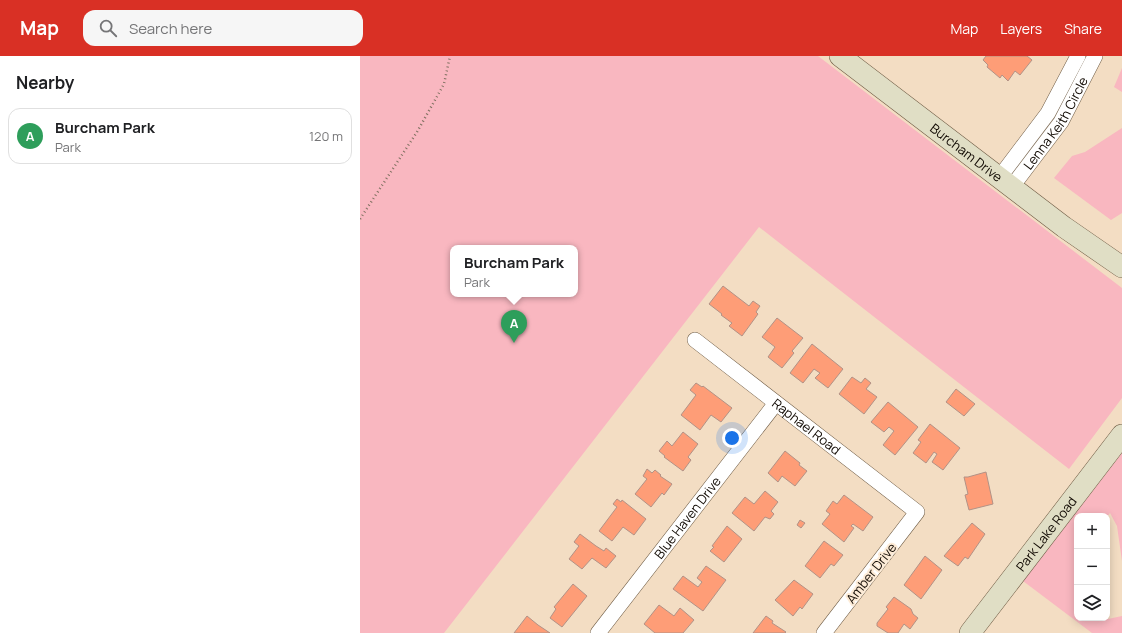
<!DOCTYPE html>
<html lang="en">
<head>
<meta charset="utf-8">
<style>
	:root { --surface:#fff; --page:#f6f6f6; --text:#202124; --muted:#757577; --line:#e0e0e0; --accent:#d93025 }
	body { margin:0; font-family:Manrope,sans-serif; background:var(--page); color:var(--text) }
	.controls { position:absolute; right:12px; bottom:12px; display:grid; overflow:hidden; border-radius:8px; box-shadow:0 2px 10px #0003 }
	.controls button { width:36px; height:36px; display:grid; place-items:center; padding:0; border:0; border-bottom:1px solid var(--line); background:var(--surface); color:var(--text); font:20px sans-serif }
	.you { position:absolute; left:372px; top:382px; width:14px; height:14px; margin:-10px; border:3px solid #fff; border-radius:50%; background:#1a73e8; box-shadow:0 0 0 6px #1a73e833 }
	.badge { display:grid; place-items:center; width:26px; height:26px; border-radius:50%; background:var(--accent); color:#fff; font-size:13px; font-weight:700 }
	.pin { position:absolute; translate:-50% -33px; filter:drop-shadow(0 1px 2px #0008) }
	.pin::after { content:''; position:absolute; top:21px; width:14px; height:12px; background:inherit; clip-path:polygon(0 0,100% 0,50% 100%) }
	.popup { position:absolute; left:90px; top:189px; width:128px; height:52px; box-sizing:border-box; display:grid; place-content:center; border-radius:8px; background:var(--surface); filter:drop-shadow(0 1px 3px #0005); font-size:13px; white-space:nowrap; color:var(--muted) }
	.popup b { font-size:15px; color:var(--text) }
	.popup::after { content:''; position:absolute; left:50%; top:100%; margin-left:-8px; border:8px solid transparent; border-top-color:var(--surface) }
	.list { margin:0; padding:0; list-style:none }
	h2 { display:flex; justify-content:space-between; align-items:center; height:52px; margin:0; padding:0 16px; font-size:17px }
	h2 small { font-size:13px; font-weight:400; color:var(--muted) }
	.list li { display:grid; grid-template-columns:26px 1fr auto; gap:12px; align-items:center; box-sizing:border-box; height:56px; margin:0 8px 8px; padding:0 8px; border:1px solid var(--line); border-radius:12px }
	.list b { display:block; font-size:15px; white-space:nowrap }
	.list p { margin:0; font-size:13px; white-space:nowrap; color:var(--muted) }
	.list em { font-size:13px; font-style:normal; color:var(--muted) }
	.icon { flex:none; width:22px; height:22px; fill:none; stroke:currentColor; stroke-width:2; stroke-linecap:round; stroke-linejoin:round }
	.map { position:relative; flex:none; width:762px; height:577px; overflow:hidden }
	header { display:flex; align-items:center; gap:24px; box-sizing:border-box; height:56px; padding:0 20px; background:var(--accent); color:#fff }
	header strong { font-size:19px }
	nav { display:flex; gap:22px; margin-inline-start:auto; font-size:14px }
	.search { width:280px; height:36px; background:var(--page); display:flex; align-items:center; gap:10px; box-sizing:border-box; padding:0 14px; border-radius:12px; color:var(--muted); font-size:15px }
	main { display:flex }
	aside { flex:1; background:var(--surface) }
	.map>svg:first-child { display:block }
	.green { fill:#f9b7c0; fill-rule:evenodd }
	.building { fill:#fe9d77; stroke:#b29286 }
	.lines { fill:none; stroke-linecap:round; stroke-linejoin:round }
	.street-casing { stroke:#6e5b44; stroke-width:16 }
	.secondary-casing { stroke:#6e5b44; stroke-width:22 }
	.path { stroke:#807161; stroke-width:2.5; stroke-dasharray:1 3; stroke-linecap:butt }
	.street { stroke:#fff; stroke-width:15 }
	.secondary { stroke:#e0dec5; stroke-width:21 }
	.labels { text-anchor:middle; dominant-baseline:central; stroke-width:4; stroke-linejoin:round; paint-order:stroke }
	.street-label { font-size:13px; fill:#110a03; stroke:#fdebd6 }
</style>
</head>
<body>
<header>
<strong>Map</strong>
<div class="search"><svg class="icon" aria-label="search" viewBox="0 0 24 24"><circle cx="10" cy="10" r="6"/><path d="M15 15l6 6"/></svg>Search here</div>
<nav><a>Map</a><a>Layers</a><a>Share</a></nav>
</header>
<main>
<aside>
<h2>Nearby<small></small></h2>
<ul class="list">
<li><span class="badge" style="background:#2e9e5b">A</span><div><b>Burcham Park</b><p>Park</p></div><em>120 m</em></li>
</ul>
</aside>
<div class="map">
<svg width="762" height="577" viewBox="0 0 762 577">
	<rect width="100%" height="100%" fill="#f3ddc3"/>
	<!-- green -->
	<g class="green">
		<path d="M0,0H458L762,232V342L709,413L399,171L84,577H0ZM93,192H215V238H93Z"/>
		<path d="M762,12V36L754,31Z"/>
		<path d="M762,72V157L751,164L694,122L712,100L725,96Z"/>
		<path d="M762,397V505L757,470L750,457L747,461V460H717V530L714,536L717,538V562L748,563L762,560V577H732L663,525Z"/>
	</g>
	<!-- building -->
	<g class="building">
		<path d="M626,0H667L672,4L660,19L655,15L648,25L642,19L640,22L627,11L628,9L623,4Z"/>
		<path d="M363,230L389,250L393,245L400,250L396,256L398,258L382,280L369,270L372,267L361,259L362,258L349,248Z"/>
		<path d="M417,262L443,282L432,295L434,297L422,312L408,301L415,291L402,281Z"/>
		<path d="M452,288L483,313L468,332L455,322L460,317L454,313L443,327L430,317Z"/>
		<path d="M492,321L501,327L505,322L511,327L506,333L517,341L504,358L479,338Z"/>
		<path d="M336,327L342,331L343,330L372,352L361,366L351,359L340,374L321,359L336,339L330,334Z"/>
		<path d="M596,333L615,348L604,360L586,346Z"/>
		<path d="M528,346L558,371L535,399L523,389L534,375L529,371L524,376L511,366Z"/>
		<path d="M570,368L600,392L583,414L572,406L577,398L574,396L566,407L553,397L561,386L558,384Z"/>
		<path d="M323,376L338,388L328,401L331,404L323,415L304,401L305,400L299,395L307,385L312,390Z"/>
		<path d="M425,395L440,407L439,409L447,415L435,430L422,420L418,426L408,417Z"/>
		<path d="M287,413L292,417L295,414L301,419L300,420L312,428L304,439L302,437L291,451L275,438L287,423L283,420Z"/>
		<path d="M626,416L633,448L609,454L605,439L608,438L604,421H608Z"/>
		<path d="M405,435L418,446L411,455L414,458L410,463L405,461L394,475L372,457L385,441L394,448Z"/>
		<path d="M484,439L513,461L503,475L493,468L491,470L494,472L484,486L462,468L470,458L466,455L473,445L477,448Z"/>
		<path d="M257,443L261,446L262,444L286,463L274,479L263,471L252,485L239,475L257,451L253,448Z"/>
		<path d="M440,464L445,467L441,472L437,469Z"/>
		<path d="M612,467L625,478L608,503L605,501L598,510L584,500Z"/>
		<path d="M367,470L382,483L364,506L350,495L354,491L352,490Z"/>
		<path d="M220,478L236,490L244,495L246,492L256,500L246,512L232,502L222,513L209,503L219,490L214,486Z"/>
		<path d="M464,485L483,499L474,510L471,508L460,522L445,510Z"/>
		<path d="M565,500L582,514L561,543L544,529Z"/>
		<path d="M346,510L366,524L343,555L313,533L323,520L338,531L342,526L337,522Z"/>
		<path d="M434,524L453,538L442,553L440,551L433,560L415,544Z"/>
		<path d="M213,528L227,540L202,571L190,562L196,553L194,551Z"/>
		<path d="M534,541L551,553L553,558L558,562L550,573L544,568L538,577H528L517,570V567L528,553L526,551Z"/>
		<path d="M299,549L314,560L320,552L334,564L323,577H295L284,568Z"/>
		<path d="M167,560L178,569L190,577H154Z"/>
		<path d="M406,560L413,565L412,567L426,576L425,577H393Z"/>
	</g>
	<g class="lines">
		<!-- street casing -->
		<g class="street-casing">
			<g id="street">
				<path d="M639,122L688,57L718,0"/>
				<path id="s1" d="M651,132L701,66L735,0"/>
				<path id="s2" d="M335,284L557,456L464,577"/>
				<path id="s3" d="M238,577L416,347"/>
			</g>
		</g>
		<!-- secondary casing -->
		<g class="secondary-casing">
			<g id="secondary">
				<path id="s4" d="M480,0L704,171L762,211"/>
				<path id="s5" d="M610,577L762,379"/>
			</g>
		</g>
		<!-- path -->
		<path class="path" d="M0,163L57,76L84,28L90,0"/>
		<!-- street -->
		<use href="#street" class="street"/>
		<!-- secondary -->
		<use href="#secondary" class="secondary"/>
	</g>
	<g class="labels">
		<!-- street labels -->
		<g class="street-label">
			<text stroke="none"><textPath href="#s1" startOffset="79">Lenna Keith Circle</textPath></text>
			<text stroke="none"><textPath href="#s4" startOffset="159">Burcham Drive</textPath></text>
			<text stroke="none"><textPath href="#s2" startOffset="141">Raphael Road</textPath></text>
			<text stroke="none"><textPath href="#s3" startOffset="146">Blue Haven Drive</textPath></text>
			<text stroke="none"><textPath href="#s5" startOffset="125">Park Lake Road</textPath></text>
			<text transform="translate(511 517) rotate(-52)">Amber Drive</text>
		</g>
	</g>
</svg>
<div class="controls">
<button>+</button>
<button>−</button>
<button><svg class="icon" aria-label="layers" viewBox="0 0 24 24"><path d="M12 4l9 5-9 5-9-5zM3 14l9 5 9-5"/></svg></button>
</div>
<div class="you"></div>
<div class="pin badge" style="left:154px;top:287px;background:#2e9e5b">A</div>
<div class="popup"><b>Burcham Park</b>Park</div>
</div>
</main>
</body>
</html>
